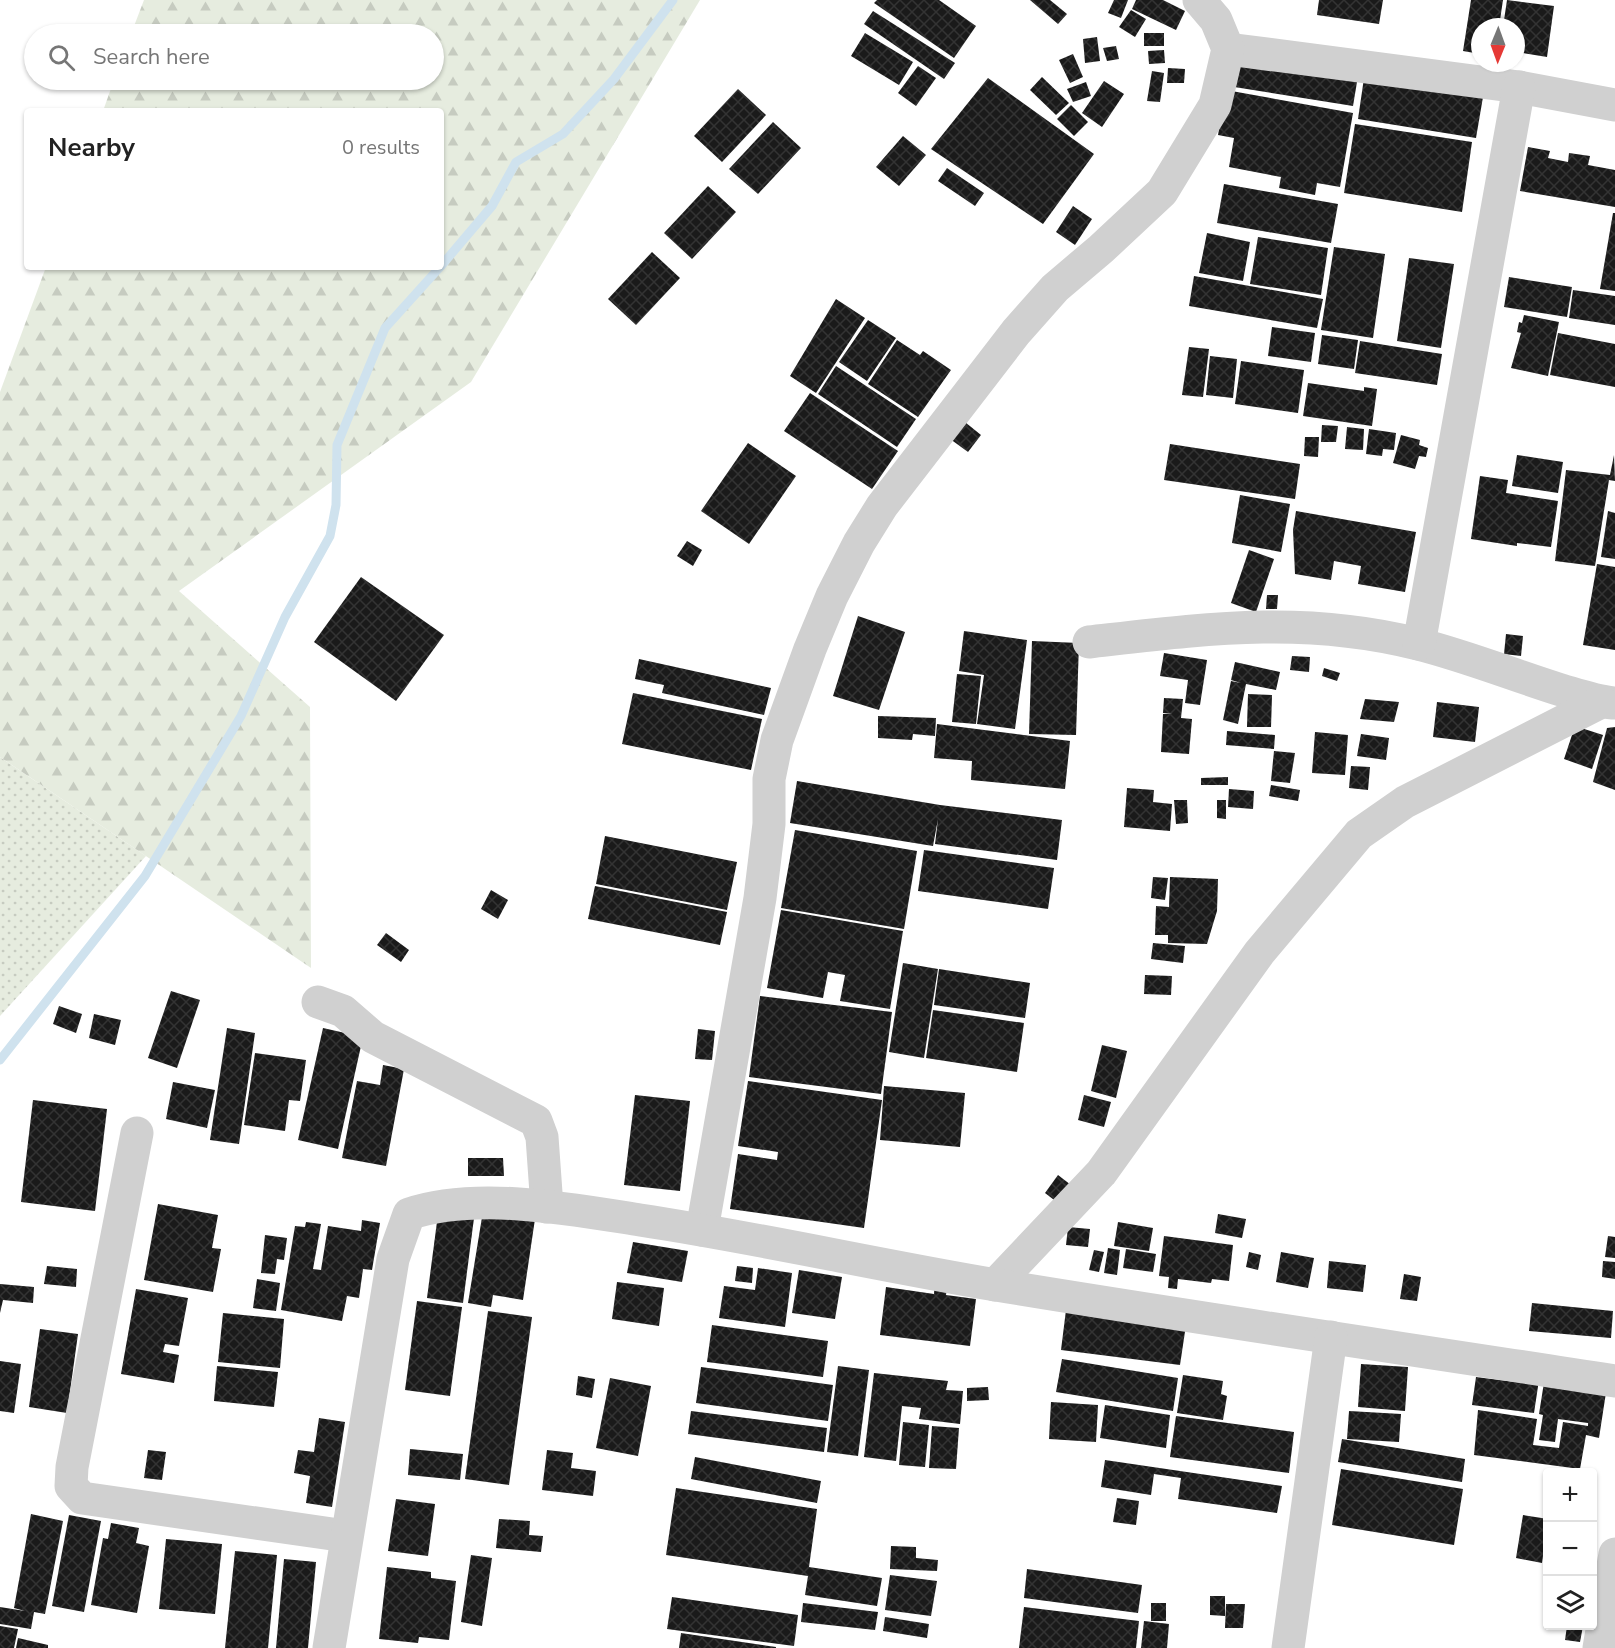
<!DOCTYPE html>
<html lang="en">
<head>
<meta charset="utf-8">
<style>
	:root { --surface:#fff; --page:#f6f6f6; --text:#222; --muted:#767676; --line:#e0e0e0 }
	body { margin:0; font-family:"Nunito Sans",sans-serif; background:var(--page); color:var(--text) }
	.controls { position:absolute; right:18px; bottom:18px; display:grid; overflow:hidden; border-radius:6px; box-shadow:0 2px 4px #0004 }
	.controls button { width:54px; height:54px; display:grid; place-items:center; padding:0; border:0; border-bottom:2px solid var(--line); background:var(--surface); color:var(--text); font:30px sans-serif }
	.compass { position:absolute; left:1471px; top:18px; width:54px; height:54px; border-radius:50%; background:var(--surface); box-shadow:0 2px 4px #0004; rotate:181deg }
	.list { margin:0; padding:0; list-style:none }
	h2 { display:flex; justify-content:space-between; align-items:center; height:78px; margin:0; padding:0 24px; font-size:26px }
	h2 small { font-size:20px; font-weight:400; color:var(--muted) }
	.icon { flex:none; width:33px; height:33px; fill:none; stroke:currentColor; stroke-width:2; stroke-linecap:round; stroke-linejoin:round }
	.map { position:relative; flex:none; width:1615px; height:1648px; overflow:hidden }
	.search { position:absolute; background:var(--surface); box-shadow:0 2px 4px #0004; left:24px; top:24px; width:420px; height:66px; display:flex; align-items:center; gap:15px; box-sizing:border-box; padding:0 21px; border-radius:33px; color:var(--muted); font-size:22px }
	.panel { position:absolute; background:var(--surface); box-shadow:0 2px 4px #0004; left:24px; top:108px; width:420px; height:162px; border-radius:6px }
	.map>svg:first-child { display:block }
	.grass { fill:url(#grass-dots) }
	.forest { fill:url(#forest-firs) }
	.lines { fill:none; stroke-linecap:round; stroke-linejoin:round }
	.stream { stroke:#cfe2ee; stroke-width:9 }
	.building { fill:url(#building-cross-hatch) }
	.minor { stroke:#d0d0d0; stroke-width:33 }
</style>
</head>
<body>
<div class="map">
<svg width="1615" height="1648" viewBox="0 0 1615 1648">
	<defs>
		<pattern id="grass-dots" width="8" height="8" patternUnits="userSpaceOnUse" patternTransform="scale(1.5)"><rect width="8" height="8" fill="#e6ecdf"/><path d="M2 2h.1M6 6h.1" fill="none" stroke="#c6cbc0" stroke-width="1.8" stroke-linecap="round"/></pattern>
		<pattern id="forest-firs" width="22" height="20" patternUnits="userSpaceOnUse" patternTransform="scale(1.5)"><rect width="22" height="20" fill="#e6ecdf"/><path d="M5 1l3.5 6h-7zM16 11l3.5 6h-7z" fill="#c6cbc0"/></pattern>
		<pattern id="building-cross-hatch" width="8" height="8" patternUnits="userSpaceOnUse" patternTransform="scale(1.5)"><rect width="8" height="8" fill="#1a1a1a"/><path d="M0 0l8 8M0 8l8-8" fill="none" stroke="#333"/></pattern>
	</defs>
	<rect width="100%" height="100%" fill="#fff"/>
	<!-- grass -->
	<path class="grass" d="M0,757L146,856L0,1016Z"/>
	<!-- forest -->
	<path class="forest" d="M144,0H700L471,382L179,591L310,707L311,968L0,757V392L46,267H441V111H103L114,80H434V34H131Z"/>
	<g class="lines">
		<!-- stream -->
		<g class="stream">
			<path d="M441,266L492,206L516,162L563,134L614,79L673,0"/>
			<path d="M0,1060L145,876L241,716L285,617L330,536L336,505L337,445L385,328L440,267"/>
		</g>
	</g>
	<!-- building -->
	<g class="building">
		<path d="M877,0H939L976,26L954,58L874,3Z"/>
		<path d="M1030,0H1050L1067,14L1058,24Z"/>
		<path d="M1114,0H1128L1121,18L1108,13Z"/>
		<path d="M1136,0H1163L1185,11L1176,30L1132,9Z"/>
		<path d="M1319,0H1383L1379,24L1317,15Z"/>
		<path d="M1471,0H1503L1499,27H1480V54L1463,51Z"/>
		<path d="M1507,0L1554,6L1547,57L1516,52V27H1503Z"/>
		<path d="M1131,10L1146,19L1135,37L1119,27Z"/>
		<path d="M873,11L955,63L944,79L864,24Z"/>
		<path d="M865,33L913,62L899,85L851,56Z"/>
		<rect x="1144" y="33" width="20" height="13"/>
		<path d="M1097,37L1100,61L1085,63L1083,39Z"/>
		<path d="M1116,46L1119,59L1107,61L1103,48Z"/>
		<path d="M1164,50L1165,63L1149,64L1148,51Z"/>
		<path d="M1073,54L1083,77L1070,83L1059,60Z"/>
		<path d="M1233,56L1358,76L1353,106L1228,86Z"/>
		<path d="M918,66L936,78L916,106L898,93Z"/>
		<path d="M1168,68L1185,69L1184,83H1167Z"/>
		<path d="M1152,71L1164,73L1160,102L1147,101Z"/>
		<path d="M1042,77L1069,103L1056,115L1030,90Z"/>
		<path d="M988,78L1094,154L1043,224L931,149Z"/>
		<path d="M1364,78L1483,97L1476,138L1358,119Z"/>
		<path d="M1104,81L1124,94L1102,127L1082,113Z"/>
		<path d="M1086,82L1091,96L1073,102L1067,89Z"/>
		<path d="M738,89L766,115L722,162L694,136Z"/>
		<path d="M1226,90L1353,113L1340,187L1317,183L1315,195L1279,188L1281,177L1229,167L1234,138L1218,135Z"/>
		<path d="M1071,105L1088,122L1074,136L1057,119Z"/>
		<path d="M773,122L801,148L758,194L729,169Z"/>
		<path d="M1355,124L1472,142L1462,212L1344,193Z"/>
		<path d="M903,136L926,155L899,186L876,167Z"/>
		<path d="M1528,147L1550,151L1548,158L1568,162L1569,153L1590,156L1588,165L1615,170V207L1520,191Z"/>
		<path d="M947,168L984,193L975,206L938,181Z"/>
		<path d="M1224,184L1338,204L1331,243L1217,223Z"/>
		<path d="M708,186L736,212L692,259L664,233Z"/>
		<path d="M1073,206L1092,219L1075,245L1056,232Z"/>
		<path d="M1613,213H1615V291L1600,289Z"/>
		<path d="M1207,233L1250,242L1243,281L1199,273Z"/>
		<path d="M1258,237L1328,248L1321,295L1250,284Z"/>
		<path d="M1334,247L1385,254L1373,338L1321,330Z"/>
		<path d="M652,252L680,278L636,325L608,299Z"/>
		<path d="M1409,258L1454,264L1441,348L1397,341Z"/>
		<path d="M1194,276L1323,299L1317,328L1189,306Z"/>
		<path d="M1509,277L1572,287L1567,317L1504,307Z"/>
		<path d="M1573,290L1615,296V325L1569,318Z"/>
		<path d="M836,299L865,318L816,393L790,376Z"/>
		<path d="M1524,315L1559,322L1548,376L1511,368L1521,333L1517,332L1519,322L1522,323Z"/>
		<path d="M868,320L896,338L867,381L839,362Z"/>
		<path d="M1272,327L1315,333L1311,362L1268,356Z"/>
		<path d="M1558,333L1615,344V387L1550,375Z"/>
		<path d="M1322,335L1358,340L1354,369L1318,364Z"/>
		<path d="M897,340L920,355L923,351L951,370L918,417L868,384Z"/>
		<path d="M1360,341L1442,354L1437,385L1355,373Z"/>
		<path d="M1189,347L1209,349L1203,397L1182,395Z"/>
		<path d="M1210,356L1237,359L1233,398L1206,395Z"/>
		<path d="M1241,361L1304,370L1298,413L1235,404Z"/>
		<path d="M836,366L916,419L897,447L818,394Z"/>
		<path d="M1308,383L1364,391V387L1377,389L1372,426L1303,416Z"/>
		<path d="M810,393L898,451L872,489L784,431Z"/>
		<path d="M960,418L981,435L968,452L946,436Z"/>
		<path d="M1322,425L1338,426L1336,442H1321Z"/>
		<path d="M1347,427L1364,429L1363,450L1345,449Z"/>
		<path d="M1369,429L1396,433L1394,450L1383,449L1382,456L1366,454Z"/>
		<path d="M1401,435L1420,440L1419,445L1428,448L1426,457L1419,456L1415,469L1393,463Z"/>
		<path d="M1305,437H1319L1318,457L1304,456Z"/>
		<path d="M748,443L796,476L749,544L701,511Z"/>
		<path d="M1170,444L1300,464L1295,499L1164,480Z"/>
		<path d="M1517,455L1563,462L1558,493L1512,486Z"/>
		<path d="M1614,455L1615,481L1609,480L1595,566L1555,561L1566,470L1610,475Z"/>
		<path d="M1480,476L1508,480L1506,493L1558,501L1551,547L1517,543V546L1471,539Z"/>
		<path d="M1240,495L1290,504L1281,552L1232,543Z"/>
		<path d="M1296,511L1416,532L1405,592L1358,584L1361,566L1334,561L1331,580L1295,574L1293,530Z"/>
		<path d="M1608,511L1615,513V559L1601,557Z"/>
		<path d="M687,541L702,550L693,566L677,556Z"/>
		<path d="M1249,550L1274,559L1256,612L1231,603Z"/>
		<path d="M1597,564L1615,567V650L1583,645Z"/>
		<path d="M361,577L444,635L396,701L314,642Z"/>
		<path d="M1267,595H1278L1277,609H1266Z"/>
		<path d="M858,616L905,632L879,710L833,696Z"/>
		<path d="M964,631L1027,640L1015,729L977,724L984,675L959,671Z"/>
		<path d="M1506,634L1523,636L1521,656L1504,654Z"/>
		<path d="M1032,641L1079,643L1076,735L1029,734Z"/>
		<path d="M1164,653L1207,660L1200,705L1185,703L1188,680L1160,676Z"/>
		<path d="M1292,656L1310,657L1309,672L1290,670Z"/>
		<path d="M639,659L771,688L764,715L662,693L664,685L635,679Z"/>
		<path d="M1235,662L1280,672L1276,690L1246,684L1238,724L1223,720L1231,681L1241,683L1231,680Z"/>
		<path d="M1324,668L1340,673L1337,681L1322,676Z"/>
		<path d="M957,674L981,676L976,724L952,722Z"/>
		<path d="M633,693L762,719L751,770L622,744Z"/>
		<path d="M1248,694L1272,695L1271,727H1247Z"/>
		<path d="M1164,698L1183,699L1181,718L1192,719L1189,754L1161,752L1163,714H1172L1163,713Z"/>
		<path d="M1365,699L1399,702L1394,722L1360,719Z"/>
		<path d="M1437,702L1479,707L1475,742L1433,737Z"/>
		<path d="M878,716L936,718L935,736L913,734L912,740L878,738Z"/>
		<path d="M937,724L1070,741L1065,789L971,780L972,761L934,758Z"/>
		<path d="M1575,726L1603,735L1592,769L1564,759Z"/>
		<path d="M1615,727V790L1593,782L1607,728Z"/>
		<path d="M1227,731L1275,735L1274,749L1226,745Z"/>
		<path d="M1315,732L1348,735L1345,775L1312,773Z"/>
		<path d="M1361,734L1389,738L1386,760L1357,756Z"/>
		<path d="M1274,751L1295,753L1290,783L1271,781Z"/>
		<path d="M1351,766L1370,767L1368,790L1349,788Z"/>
		<path d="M1228,777V785H1201V778Z"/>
		<path d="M797,781L940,805L1062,820L1057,860L935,844L938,819L933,846L790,823Z"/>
		<path d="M1271,785L1300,790L1298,801L1269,796Z"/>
		<path d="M1127,788L1154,790L1153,802L1172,804L1170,831L1124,827Z"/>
		<path d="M1229,789L1254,791L1253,809L1228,807Z"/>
		<path d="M1174,800H1187L1188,823L1176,824Z"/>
		<path d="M1217,800H1226V819L1217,818Z"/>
		<path d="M795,830L917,851L904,929L781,908Z"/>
		<path d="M605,836L737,862L727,910L596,884Z"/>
		<path d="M924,850L1054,868L1048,909L918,891Z"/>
		<path d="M1153,877L1168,878L1165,900L1151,898Z"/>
		<path d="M1170,877L1218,879L1217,911L1207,944L1168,943V935H1155L1156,906L1169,907Z"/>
		<path d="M595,886L727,912L720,945L588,919Z"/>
		<path d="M491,890L508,900L498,919L481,909Z"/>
		<path d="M781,910L903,931L890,1009L840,1001L845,975L828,972L823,998L767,988Z"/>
		<path d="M386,933L409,950L401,962L377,945Z"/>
		<path d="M1153,943L1185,946L1183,963L1151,959Z"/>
		<path d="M903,963L938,969L924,1058L889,1052Z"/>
		<path d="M939,969L1030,983L1025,1018L934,1005Z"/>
		<path d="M1145,975L1172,976L1171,995L1144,994Z"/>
		<path d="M171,991L200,1000L177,1068L148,1058Z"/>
		<path d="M760,996L892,1012L881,1094L749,1077Z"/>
		<path d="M59,1006L82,1014L76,1033L53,1024Z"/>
		<path d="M933,1010L1024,1023L1017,1072L926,1058Z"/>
		<path d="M94,1014L121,1020L115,1045L89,1038Z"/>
		<path d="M227,1028L255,1033L239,1144L210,1140Z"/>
		<path d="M323,1028L363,1037L338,1149L298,1140Z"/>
		<path d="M698,1029L715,1031L712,1060L695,1059Z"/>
		<path d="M1102,1045L1127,1051L1116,1098L1091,1091Z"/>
		<path d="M255,1053L306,1060L300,1101L289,1100L285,1131L244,1125Z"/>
		<path d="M383,1065L404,1069L386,1166L342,1158L357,1081L380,1085Z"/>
		<path d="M748,1081L882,1100L864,1228L730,1209L738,1154L777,1160L778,1152L738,1146Z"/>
		<path d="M173,1082L215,1090L207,1128L166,1119Z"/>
		<path d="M884,1086L965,1093L960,1147L880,1140Z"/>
		<path d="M635,1095L690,1101L680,1191L624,1185Z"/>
		<path d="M1084,1095L1111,1102L1104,1127L1078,1120Z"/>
		<path d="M33,1100L107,1109L95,1211L21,1202Z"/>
		<path d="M468,1158H503L504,1176H468Z"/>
		<path d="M1058,1175L1071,1185L1058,1203L1045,1193Z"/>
		<path d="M158,1204L218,1215L212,1248L221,1249L213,1292L144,1280Z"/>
		<path d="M483,1211L535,1219L523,1300L493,1295L491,1307L468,1303Z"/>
		<path d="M438,1214L474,1218L463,1303L427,1298Z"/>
		<path d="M1218,1214L1246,1219L1242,1238L1215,1233Z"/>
		<path d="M362,1220L380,1223L372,1270L363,1269L359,1298L347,1296L342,1321L281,1310L295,1226L305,1227L306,1222L321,1224L313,1269L321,1270L328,1226L361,1231Z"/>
		<path d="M1118,1222L1153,1228L1149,1251L1114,1246Z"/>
		<path d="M1068,1227L1090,1229L1088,1247L1066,1245Z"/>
		<path d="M265,1235L287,1238L284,1260L277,1259L275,1274L261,1273Z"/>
		<path d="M1164,1236L1233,1245L1229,1281L1212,1279L1211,1283L1178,1279L1177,1289L1168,1288L1169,1277L1159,1276Z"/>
		<path d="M1608,1236L1615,1237V1258L1605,1257Z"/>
		<path d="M633,1242L688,1251L682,1282L627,1273Z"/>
		<path d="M1108,1248L1120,1250L1117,1275L1104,1273Z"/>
		<path d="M1126,1249L1156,1254L1153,1272L1123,1268Z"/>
		<path d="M1094,1250L1104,1252L1099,1272L1089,1270Z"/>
		<path d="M1249,1252L1261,1255L1258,1270L1246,1267Z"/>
		<path d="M1281,1252L1314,1258L1308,1288L1276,1282Z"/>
		<path d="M1329,1261L1366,1265L1363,1292L1327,1288Z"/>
		<path d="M1603,1261L1615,1262V1279L1602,1277Z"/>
		<path d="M47,1266L77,1269L76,1287L44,1284Z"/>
		<path d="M737,1266L753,1268L752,1283L735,1281Z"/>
		<path d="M758,1268L792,1273L785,1327L719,1318L724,1286L755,1290Z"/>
		<path d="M799,1270L842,1277L835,1319L792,1313Z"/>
		<path d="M1404,1274L1421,1277L1417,1301L1400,1299Z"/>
		<path d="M257,1279L280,1283L276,1311L253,1308Z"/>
		<path d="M935,1279L948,1281L946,1295L976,1299L970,1346L880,1335L886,1287L934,1294Z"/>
		<path d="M617,1282L664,1288L659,1326L612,1319Z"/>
		<path d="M0,1284L34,1287L33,1303L3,1300L0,1313Z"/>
		<path d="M136,1289L188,1298L179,1346L165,1344L163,1352L179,1355L174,1383L121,1374Z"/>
		<path d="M417,1301L462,1307L450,1396L405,1390Z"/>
		<path d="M1532,1303L1613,1311L1611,1338L1529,1331Z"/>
		<path d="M1066,1310L1186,1325L1180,1365L1061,1350Z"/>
		<path d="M488,1311L532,1317L509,1485L465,1479Z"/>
		<path d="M223,1313L284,1319L280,1368L218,1362Z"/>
		<path d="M712,1325L828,1341L823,1377L707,1362Z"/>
		<path d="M40,1329L78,1334L67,1413L29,1407Z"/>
		<path d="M1062,1359L1178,1378L1173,1411L1056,1392Z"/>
		<path d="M0,1361L21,1364L14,1413L0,1411Z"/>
		<path d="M1361,1364L1408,1367L1405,1411L1358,1407Z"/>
		<path d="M217,1366L278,1372L274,1407L214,1401Z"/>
		<path d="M838,1366L869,1370L858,1456L827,1452Z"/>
		<path d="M701,1367L833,1385L828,1421L696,1403Z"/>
		<path d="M874,1373L948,1381L946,1390L963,1391L960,1424L919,1419L921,1408L902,1406L896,1461L864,1457Z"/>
		<path d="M1183,1375L1223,1381L1221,1394L1227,1396L1223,1420L1177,1413Z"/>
		<path d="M578,1376L595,1379L592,1398L576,1395Z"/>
		<path d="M1545,1376L1607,1386L1599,1438L1586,1435L1580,1469L1474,1455L1478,1410L1537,1419L1533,1445L1559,1448L1563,1422L1588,1426V1423L1558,1419L1555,1442L1539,1440L1543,1415L1539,1414Z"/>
		<path d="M1476,1377L1523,1383L1539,1380L1534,1413L1472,1405Z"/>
		<path d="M610,1378L651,1386L638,1456L596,1448Z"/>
		<path d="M988,1387L989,1400L967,1401V1388Z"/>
		<path d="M1051,1402L1098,1405L1096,1442L1049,1439Z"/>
		<path d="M1105,1405L1170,1415L1166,1448L1100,1438Z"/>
		<path d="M691,1411L827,1428L824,1452L688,1434Z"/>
		<path d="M1349,1411L1401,1414L1399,1442L1347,1439Z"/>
		<path d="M1176,1416L1294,1432L1289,1473L1170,1457Z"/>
		<path d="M319,1418L345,1422L332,1507L306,1503L310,1476L294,1473L298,1450L314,1452Z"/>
		<path d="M903,1422L929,1425L925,1467L899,1465Z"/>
		<path d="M932,1426L959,1428L956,1469L929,1468Z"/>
		<path d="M1342,1439L1465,1459L1462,1482L1338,1462Z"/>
		<path d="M410,1449L463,1454L460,1480L408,1475Z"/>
		<path d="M148,1450L166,1452L162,1480L144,1478Z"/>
		<path d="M547,1450L573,1453L571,1468L596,1471L593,1496L542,1490Z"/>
		<path d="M695,1457L821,1481L817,1503L691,1479Z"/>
		<path d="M1105,1460L1282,1486L1277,1513L1178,1499L1181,1478L1154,1474L1151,1495L1101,1487Z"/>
		<path d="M1341,1469L1463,1489L1454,1545L1332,1525Z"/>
		<path d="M676,1488L817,1509L809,1567L882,1578L877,1606L805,1595L808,1576L666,1555Z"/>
		<path d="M1117,1498L1139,1501L1136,1525L1113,1522Z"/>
		<path d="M396,1499L435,1504L428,1556L388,1551Z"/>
		<path d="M31,1514L63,1521L45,1614L34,1612L31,1629L0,1624V1607L25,1611L14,1608Z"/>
		<path d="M69,1515L101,1521L84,1612L52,1606Z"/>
		<path d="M1523,1515L1548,1519L1542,1563L1516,1558Z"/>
		<path d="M499,1519L530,1521L529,1535L543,1536L541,1552L496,1548Z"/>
		<path d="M111,1523L139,1528L136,1543L149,1546L137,1613L91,1605L103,1538L108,1539Z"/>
		<path d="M166,1539L222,1544L215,1614L159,1609Z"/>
		<path d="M891,1546L916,1547V1558L938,1560L937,1571L890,1569Z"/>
		<path d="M235,1551L277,1555L268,1648H225Z"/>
		<path d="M471,1555L492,1558L482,1626L461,1622Z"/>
		<path d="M284,1559L316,1562L308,1648H276Z"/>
		<path d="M387,1567L431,1572V1578L456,1581L449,1640L419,1637L418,1643L379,1639Z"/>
		<path d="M1027,1569L1142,1585L1138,1613L1024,1598Z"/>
		<path d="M890,1575L937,1581L931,1616L885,1610Z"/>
		<path d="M1210,1596H1225V1616L1210,1615Z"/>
		<path d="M672,1597L798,1615L794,1646L667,1629Z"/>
		<path d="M803,1603L878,1612L875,1630L801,1622Z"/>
		<rect x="1151" y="1603" width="15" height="18"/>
		<path d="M1226,1604H1245L1243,1628H1225Z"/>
		<path d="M1024,1607L1139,1621L1136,1648H1019Z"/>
		<path d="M885,1617L929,1624L927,1638L883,1631Z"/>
		<path d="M1144,1621L1169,1624L1167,1648H1141Z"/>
		<path d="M0,1626L18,1629L14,1648H0Z"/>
		<path d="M1567,1626H1583L1580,1642L1565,1640Z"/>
		<path d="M681,1633L776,1647V1648H679Z"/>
		<path d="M18,1638L48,1645V1648H16Z"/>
	</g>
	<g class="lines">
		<!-- minor -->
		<g class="minor">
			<path d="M1228,49L1519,87L1615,105"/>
			<path d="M1089,642C1204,629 1303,615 1418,644C1466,656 1513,675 1561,690C1578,695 1595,701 1613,703"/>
			<path d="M1419,644L1519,87"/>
			<path d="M318,1002L343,1011L373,1037L536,1121L542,1137L547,1207"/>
			<path d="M137,1133L72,1467L71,1486L82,1498L346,1536"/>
			<path d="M702,1230L760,898L769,824V779L777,740L810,649L832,596L859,543L882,506L1016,332L1055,288L1101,249L1162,192L1215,105L1228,49L1216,20L1199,0"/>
			<path d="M995,1285L1101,1173L1259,953L1359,834L1405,802L1601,702"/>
			<path d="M329,1648L393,1259L409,1214C476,1191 571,1209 640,1220C759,1238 877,1265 996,1285C1202,1319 1409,1349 1615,1381"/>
			<path d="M1288,1648L1331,1337"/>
			<path d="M1599,1648L1615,1554"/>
		</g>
	</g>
</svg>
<div class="controls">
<button>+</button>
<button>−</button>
<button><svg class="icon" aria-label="layers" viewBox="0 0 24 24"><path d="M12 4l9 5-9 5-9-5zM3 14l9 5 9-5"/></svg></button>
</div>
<svg class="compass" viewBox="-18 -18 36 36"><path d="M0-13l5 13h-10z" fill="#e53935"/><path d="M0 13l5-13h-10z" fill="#767676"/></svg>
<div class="search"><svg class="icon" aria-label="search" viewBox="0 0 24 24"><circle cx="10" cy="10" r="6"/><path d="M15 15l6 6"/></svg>Search here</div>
<section class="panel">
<h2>Nearby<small>0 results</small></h2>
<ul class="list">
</ul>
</section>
</div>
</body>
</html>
